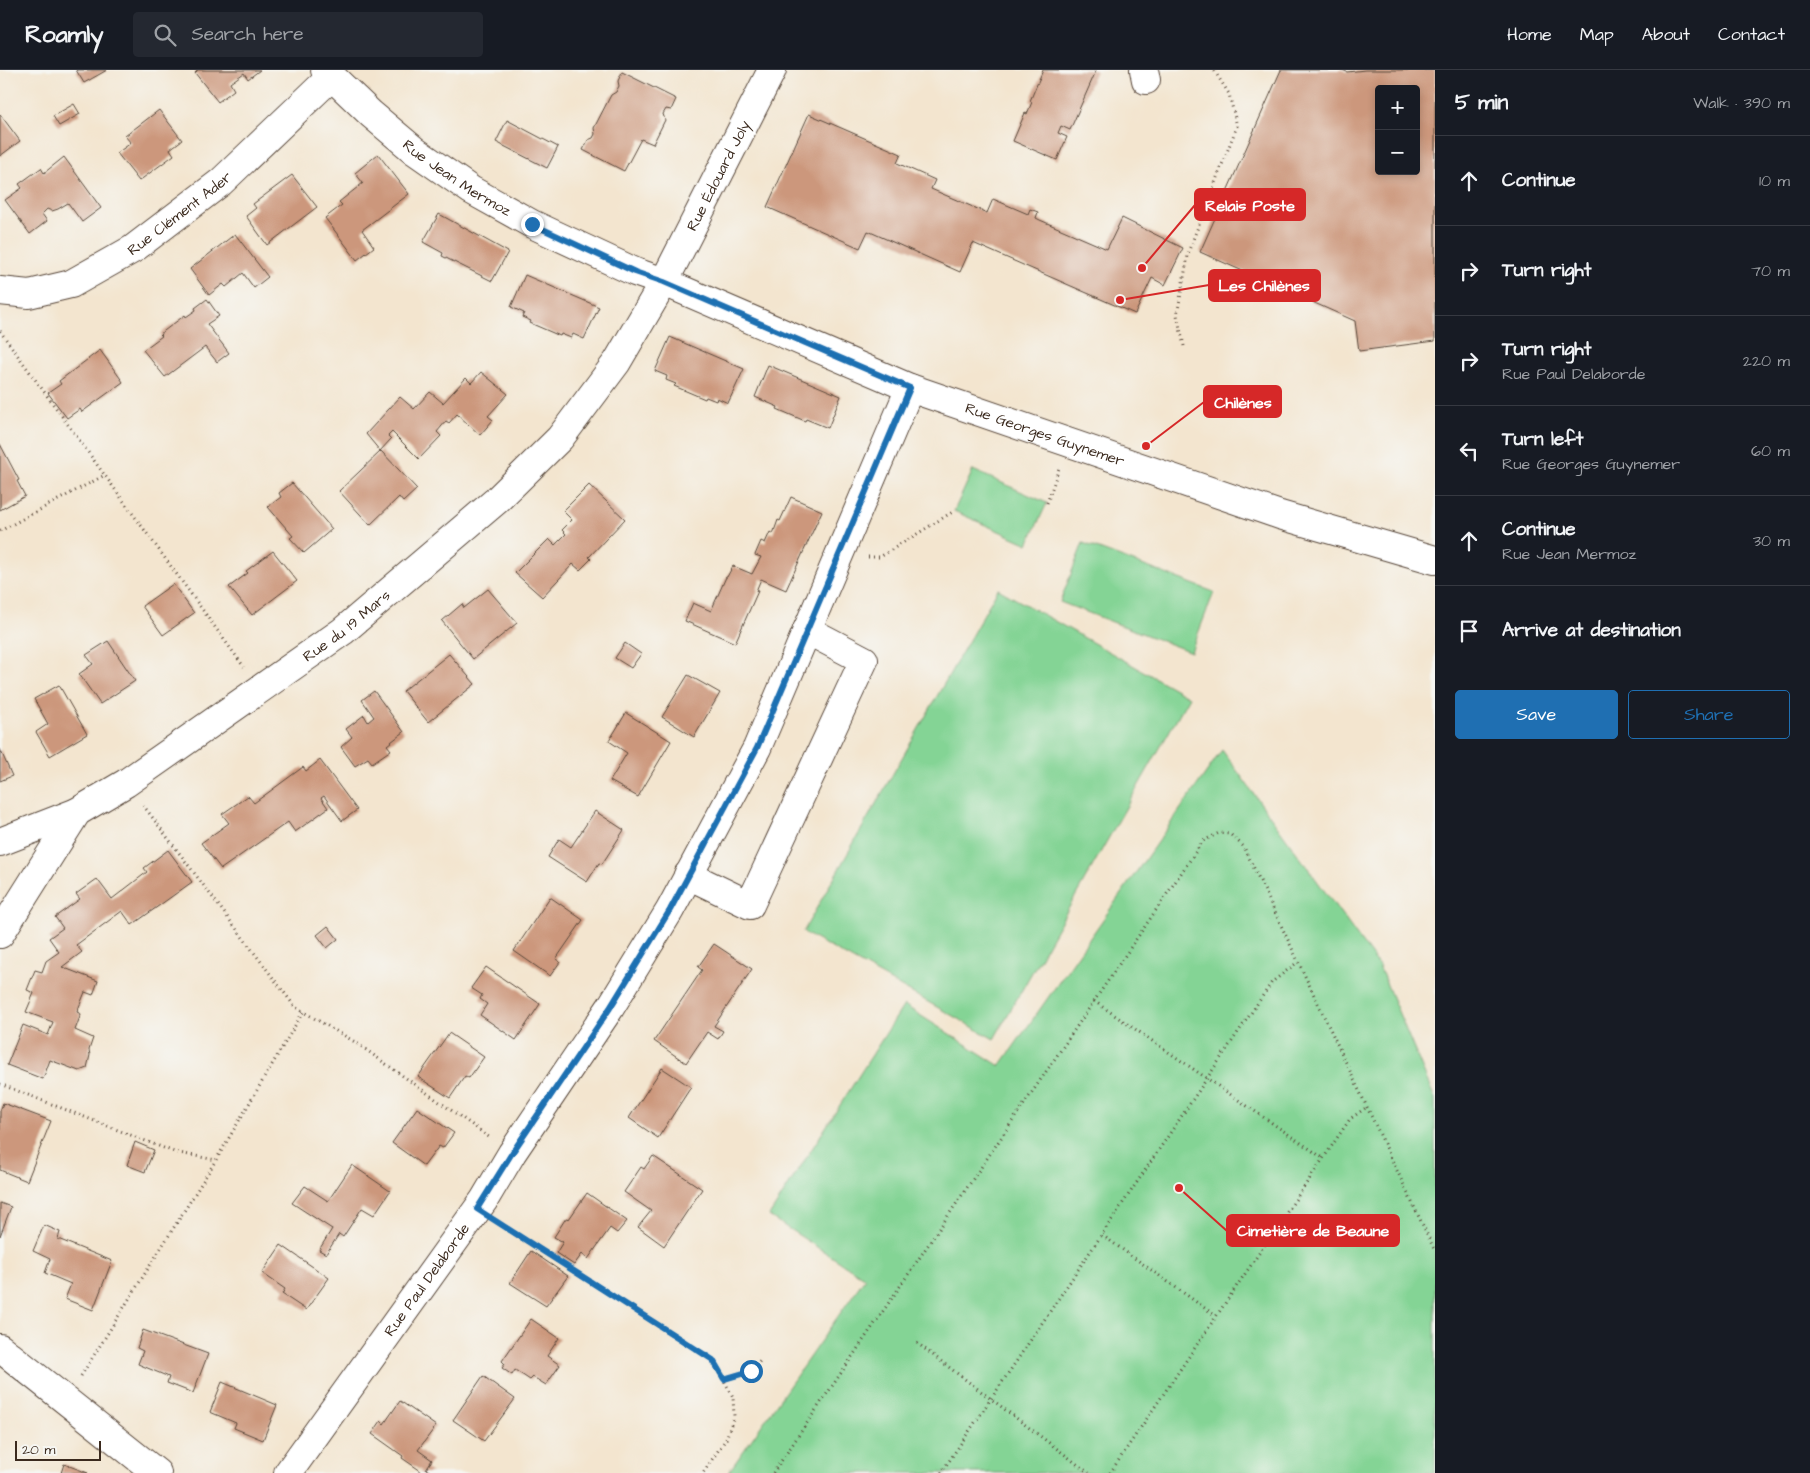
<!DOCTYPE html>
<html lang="en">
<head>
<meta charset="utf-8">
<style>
	:root { --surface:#171b24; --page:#242831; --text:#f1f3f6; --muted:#9ea1a6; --line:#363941; --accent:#1f6fb2 }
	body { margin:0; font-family:"Architects Daughter",sans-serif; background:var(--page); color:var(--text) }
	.controls { position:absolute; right:15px; top:15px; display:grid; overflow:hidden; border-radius:5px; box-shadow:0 2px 8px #0003 }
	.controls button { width:45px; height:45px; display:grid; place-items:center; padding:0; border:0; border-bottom:1px solid var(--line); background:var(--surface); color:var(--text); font:25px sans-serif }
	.scale { position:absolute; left:15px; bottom:12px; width:86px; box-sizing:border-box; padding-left:5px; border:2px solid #3b2a1e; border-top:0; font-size:14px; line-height:18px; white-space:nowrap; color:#3b2a1e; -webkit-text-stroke:4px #f6f6f2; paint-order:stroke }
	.stop { position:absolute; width:15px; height:15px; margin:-11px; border:4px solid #1f6fb2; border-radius:50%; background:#fff }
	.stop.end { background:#1f6fb2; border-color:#fff; box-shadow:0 1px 5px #0008 }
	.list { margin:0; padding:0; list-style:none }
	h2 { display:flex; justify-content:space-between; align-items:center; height:65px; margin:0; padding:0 20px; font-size:21px }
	h2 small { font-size:16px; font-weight:400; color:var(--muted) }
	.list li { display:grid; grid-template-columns:32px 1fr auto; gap:15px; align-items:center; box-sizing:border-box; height:90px; padding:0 20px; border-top:1px solid var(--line) }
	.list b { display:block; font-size:19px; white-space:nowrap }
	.list p { margin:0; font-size:16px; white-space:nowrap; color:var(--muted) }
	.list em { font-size:16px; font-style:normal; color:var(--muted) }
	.actions { display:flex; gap:10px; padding:15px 20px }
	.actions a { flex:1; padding:11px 0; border:1px solid var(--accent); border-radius:5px; text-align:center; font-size:18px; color:var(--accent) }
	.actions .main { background:var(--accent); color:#fff }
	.icon { flex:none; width:28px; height:28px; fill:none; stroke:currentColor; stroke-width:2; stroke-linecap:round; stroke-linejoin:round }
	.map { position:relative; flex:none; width:1435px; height:1403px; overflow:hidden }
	header { display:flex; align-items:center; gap:30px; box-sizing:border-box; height:70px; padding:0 25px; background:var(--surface); border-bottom:1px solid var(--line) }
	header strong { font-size:24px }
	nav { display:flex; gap:28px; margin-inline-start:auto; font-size:18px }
	.search { width:350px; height:45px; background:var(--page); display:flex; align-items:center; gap:12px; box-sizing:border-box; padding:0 18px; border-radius:5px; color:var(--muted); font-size:19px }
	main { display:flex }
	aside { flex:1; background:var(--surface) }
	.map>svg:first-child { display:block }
	.green { fill:#84d495; stroke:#607f5a }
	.building { fill:#cc977c; fill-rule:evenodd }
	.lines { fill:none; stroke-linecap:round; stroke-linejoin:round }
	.minor-casing { stroke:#574639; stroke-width:30 }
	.path { stroke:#574639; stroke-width:3; stroke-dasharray:1 4; stroke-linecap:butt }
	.minor { stroke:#fff; stroke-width:28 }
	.route { stroke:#1f6fb2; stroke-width:6 }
	.labels { text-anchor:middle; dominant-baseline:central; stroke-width:4; stroke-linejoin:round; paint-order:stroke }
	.street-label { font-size:15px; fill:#3b2a1e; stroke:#f6f6f2 }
	.leader { fill:none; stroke:#d62828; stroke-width:2 }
	.callout-dot { fill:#d62828; stroke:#f6f6f2; stroke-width:2 }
	.callout { fill:#d62828; stroke:#d62828; stroke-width:2 }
	.callout-label { font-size:16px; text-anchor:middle; font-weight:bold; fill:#fff }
</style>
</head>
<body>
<header>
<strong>Roamly</strong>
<div class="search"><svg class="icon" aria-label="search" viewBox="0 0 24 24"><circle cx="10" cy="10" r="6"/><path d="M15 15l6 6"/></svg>Search here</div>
<nav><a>Home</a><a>Map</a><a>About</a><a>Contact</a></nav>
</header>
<main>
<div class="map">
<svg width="1435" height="1403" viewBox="0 0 1435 1403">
	<rect width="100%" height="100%" fill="#f6f6f2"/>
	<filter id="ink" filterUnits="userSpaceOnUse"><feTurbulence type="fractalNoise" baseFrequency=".02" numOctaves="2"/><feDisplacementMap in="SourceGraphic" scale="10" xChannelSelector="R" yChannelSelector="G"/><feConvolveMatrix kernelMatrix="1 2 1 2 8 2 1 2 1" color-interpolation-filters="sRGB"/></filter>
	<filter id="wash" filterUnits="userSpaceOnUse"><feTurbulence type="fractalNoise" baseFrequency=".0096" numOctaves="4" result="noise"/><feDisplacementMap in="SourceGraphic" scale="20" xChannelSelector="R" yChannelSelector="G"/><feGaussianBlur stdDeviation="1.12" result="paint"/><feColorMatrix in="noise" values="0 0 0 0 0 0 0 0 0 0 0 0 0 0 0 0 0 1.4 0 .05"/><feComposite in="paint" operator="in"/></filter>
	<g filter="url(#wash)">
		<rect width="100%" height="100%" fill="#f3e5cf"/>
		<!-- green -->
		<g class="green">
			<path d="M973,400L1047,433L1028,474L954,441Z"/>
			<path d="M1083,473L1214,522L1191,582L1060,532Z"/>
			<path d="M998,519L1189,627L994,969L803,862Z"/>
			<path d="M1222,680L1379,896L1435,1029V1403H728L865,1208L769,1146L904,935L1000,996Z"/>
		</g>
		<g id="blocks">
			<!-- building -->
			<g class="building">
				<path d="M76,0H107L84,13Z"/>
				<path d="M198,0H260L248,9L244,3L230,13L234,20L218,32L195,3Z"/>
				<path d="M1043,0H1093L1096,1L1070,60L1061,56L1058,63L1067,67L1057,90L1013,71L1025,43L1027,44L1032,32L1030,31Z"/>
				<path d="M1281,0H1342L1347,2L1365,0H1435V271L1359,281L1355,251L1200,182ZM1379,19H1416V101H1379Z"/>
				<path d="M622,2L676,29L671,40L666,39L663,44L665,50L653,74L641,69L624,101L583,80L588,70L593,68L595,64L594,58L611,25L616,22L619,16L618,11Z"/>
				<path d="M74,34L80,44L59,56L53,46Z"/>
				<path d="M159,40L182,70L170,79L174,85L139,111L117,83L131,73L125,66Z"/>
				<path d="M0,44L20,71L0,86Z"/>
				<path d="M809,44L901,84L897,93L935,110L931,119L987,143L993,129L1028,144L1030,139L1038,142L1036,148L1040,150L1107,179L1122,148L1183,178L1165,215L1152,208L1135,244L973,173L960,202L868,161L860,178L767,137Z"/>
				<path d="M507,50L558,77L547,98L496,72Z"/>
				<path d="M378,84L409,124L362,160L374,177L357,190L325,148L342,135L339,132L363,113L355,103Z"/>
				<path d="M64,87L101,138L82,152L68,133L58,139L52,141L47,139L42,144L47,151L30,164L5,130L22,118L19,114L41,98L44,103Z"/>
				<path d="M292,105L317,137L267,175L246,146L256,138L253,134Z"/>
				<path d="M439,144L508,182L492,211L442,186L443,183L423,172Z"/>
				<path d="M235,164L268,207L254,218L243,203L226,217L223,214L209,225L190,199Z"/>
				<path d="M525,205L599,237L584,269L573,264L571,268L561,264L560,266L530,253L531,251L522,247L524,243L511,237Z"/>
				<path d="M207,229L219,246L207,254L229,283L217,292L205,277L165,307L143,280L162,266L160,264L185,245L186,247L196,240L195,238Z"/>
				<path d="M670,267L744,299L728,333L717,328L716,331L706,327L705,329L674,316L676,314L666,310L667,306L655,301Z"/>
				<path d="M100,280L123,312L82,342L80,339L67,348L48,323L61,314L59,311Z"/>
				<path d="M768,295L841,326L828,358L806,349L805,351L777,339L778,337L755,327Z"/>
				<path d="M481,302L508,324L488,346L493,350L480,365L457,344L449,353L446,351L437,362L441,366L419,389L392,362L388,366L391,369L380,381L366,364L400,327L414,339L430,322L443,333L466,308L471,313Z"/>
				<path d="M0,374L19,410L17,411L25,426L0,440Z"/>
				<path d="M381,381L417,419L403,432L399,427L370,455L339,421Z"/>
				<path d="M292,413L332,459L304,483L290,468L293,466L268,437L281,427L279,423Z"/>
				<path d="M589,415L625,449L589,487L591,489L580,500L573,494L542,527L515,503L549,469L555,475L566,464L562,460L572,450L563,441Z"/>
				<path d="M791,427L822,441L786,520L761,509L756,521H758L735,573L685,551L693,533L711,541L726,507H727L733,496L752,504L761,487L755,485L761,471L765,473L770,462L773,464L778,450L780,451Z"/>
				<path d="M273,481L297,511L252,545L229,517L248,503L246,501Z"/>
				<path d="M173,514L194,543L163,565L142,536Z"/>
				<path d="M488,519L517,553L473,589L442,551L462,534L464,538Z"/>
				<path d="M108,571L135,611L100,634L79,604L93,594L86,585Z"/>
				<path d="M625,573L641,584L631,598L615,588Z"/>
				<path d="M449,584L475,614L428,652L403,621Z"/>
				<path d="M688,605L720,623L694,667L662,647Z"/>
				<path d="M59,615L87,664L50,686L36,662L48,654L34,629Z"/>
				<path d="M374,621L404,662L387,675L391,680L372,693L368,688L355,696L341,677L352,667L346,659L364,645L368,652L374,647L362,630Z"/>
				<path d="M626,643L671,671L638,727L610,711L627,683L609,671Z"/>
				<path d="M0,679L12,706L0,711Z"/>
				<path d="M320,690L357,740L342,751L324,726L321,728L328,738L295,762L288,752L221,799L201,773L229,753L222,744L248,726L254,733L303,697L306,701Z"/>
				<path d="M595,741L624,760L602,794L599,793L587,812L548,787L559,769L571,777Z"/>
				<path d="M168,780L192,812L132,855L122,841L76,875L82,882L62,897L98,911L93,925L85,922L77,942L81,944L75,960L93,968L89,980L90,985L87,998L79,1001L50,990L43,1009L7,995L23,955L48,965L53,952L26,942L34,923L27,920L35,900L42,902L46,891L59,882L49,868L63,858L55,847L80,829L76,824L97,809L112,829L147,802L144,798Z"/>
				<path d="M550,827L583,850L556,889L560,892L550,906L514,881Z"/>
				<path d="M328,856L338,869L327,878L317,865Z"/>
				<path d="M714,874L752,899L714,956L723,961L718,969L707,962L686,993L654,971L702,900L698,897Z"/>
				<path d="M486,897L540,934L516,970L480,945L487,934L480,929L482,925L471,918Z"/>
				<path d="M449,963L484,987L469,1008L465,1006L450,1028L418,1007Z"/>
				<path d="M662,998L691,1017L658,1068L629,1048Z"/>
				<path d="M3,1033L51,1051L27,1111L0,1100V1041Z"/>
				<path d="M417,1038L454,1063L443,1078L439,1076L424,1096L392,1073Z"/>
				<path d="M135,1072L154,1080L145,1102L127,1095Z"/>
				<path d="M653,1086L702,1119L664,1176L638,1157L651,1141L624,1122L641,1097L644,1099Z"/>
				<path d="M352,1095L390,1121L374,1145L362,1138L343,1167L339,1164L326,1184L319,1180L332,1159L292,1133L305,1116L328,1131Z"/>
				<path d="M587,1123L627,1151L617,1163L610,1158L588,1189L582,1184L574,1195L556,1183L563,1172L554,1167L566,1148L569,1149Z"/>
				<path d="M0,1133L11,1137L0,1166Z"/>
				<path d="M44,1155L60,1162L58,1169L112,1191L93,1240L65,1229L71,1214L45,1203L50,1189L33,1181Z"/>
				<path d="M281,1175L329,1208L306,1240L282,1224L285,1219L262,1203Z"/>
				<path d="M531,1181L568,1206L546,1236L510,1213Z"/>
				<path d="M531,1249L559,1268L547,1286L560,1295L546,1315L533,1307L530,1310L515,1300L512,1305L502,1298L505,1294L502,1291Z"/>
				<path d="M143,1260L208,1284L193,1323L167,1313L169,1307L138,1294L143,1281L137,1278Z"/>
				<path d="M483,1306L515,1329L484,1371L453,1350Z"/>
				<path d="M222,1312L277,1335L263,1370L234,1358L236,1353L210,1342Z"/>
				<path d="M400,1331L436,1356L418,1380L432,1390L426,1399L432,1403H420L421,1401L402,1388L403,1386L372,1364L381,1351L384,1354Z"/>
				<path d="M64,1394L88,1403H61Z"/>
			</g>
		</g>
	</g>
	<g filter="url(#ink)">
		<use href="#blocks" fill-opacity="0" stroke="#574639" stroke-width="1"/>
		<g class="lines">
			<!-- minor casing -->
			<g class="minor-casing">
				<g id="minor">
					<path id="s1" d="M325,0L371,44L415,81L471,120L532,154L635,202L664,212L910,318L1280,445L1435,490"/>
					<path d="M1144,0L1146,10"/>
					<path id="s2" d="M0,221L29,224L71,214L133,179L221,112L331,7"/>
					<path d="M0,772L77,742"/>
					<path d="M688,805L750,835L864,590L807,560"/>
					<path id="s3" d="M0,864L77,742L126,713L343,561L497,430L560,368L617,292L664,212L772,0"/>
					<path d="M0,1278L157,1403"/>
					<path id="s4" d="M288,1403L484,1130L512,1083L610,938L670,840L757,678L910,318"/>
				</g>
			</g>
			<!-- path -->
			<g class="path">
				<path d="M0,261L244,597"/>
				<path d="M1184,276L1177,245L1189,180L1237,56L1229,24L1214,0"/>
				<path d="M1047,433L1059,398"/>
				<path d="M0,461L105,405"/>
				<path d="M868,487H880L954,441"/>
				<path d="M143,735L295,937L355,972L489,1067"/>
				<path d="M1094,931L1323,1088"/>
				<path d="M0,1014L174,1082L216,1090"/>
				<path d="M502,1155L713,1290L733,1327L734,1346L726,1369L703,1403"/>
				<path d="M1102,1165L1216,1246"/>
				<path d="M917,1273L1089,1403"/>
				<path d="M81,1306L216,1090L303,942"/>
				<path d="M724,1309L751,1301L762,1289"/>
				<path d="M773,1403L1203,771L1219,763L1230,764L1244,777L1435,1181"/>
				<path d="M941,1403L1272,912L1298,892"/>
				<path d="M1110,1403L1350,1049L1367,1037"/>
			</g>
			<!-- minor -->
			<use href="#minor" class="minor"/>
		</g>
	</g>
	<g class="lines" filter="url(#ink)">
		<!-- route -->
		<path class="route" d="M532,154L635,202L664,212L910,318L757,678L670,840L610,938L512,1083L477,1139L713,1290L724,1309L751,1301"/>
	</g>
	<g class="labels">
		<!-- street labels -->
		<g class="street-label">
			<text stroke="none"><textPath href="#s3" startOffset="1064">Rue Édouard Joly</textPath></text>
			<text stroke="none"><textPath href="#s1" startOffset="171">Rue Jean Mermoz</textPath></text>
			<text stroke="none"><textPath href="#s2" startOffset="202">Rue Clément Ader</textPath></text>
			<text stroke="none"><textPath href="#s1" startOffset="814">Rue Georges Guynemer</textPath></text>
			<text stroke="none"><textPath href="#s3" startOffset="472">Rue du 19 Mars</textPath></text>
			<text stroke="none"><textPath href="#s4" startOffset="238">Rue Paul Delaborde</textPath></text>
		</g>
	</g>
	<!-- callouts -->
	<path class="leader" d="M1142 198L1195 135M1120 230L1209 215M1146 376L1204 332M1179 1118L1227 1161"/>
	<g class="callout-dot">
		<circle cx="1142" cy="198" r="5"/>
		<circle cx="1120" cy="230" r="5"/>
		<circle cx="1146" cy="376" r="5"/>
		<circle cx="1179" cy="1118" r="5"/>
	</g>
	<g class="callout">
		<rect x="1195" y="119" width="110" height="31" rx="5"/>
		<rect x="1209" y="200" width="111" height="31" rx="5"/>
		<rect x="1204" y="316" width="77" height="31" rx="5"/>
		<rect x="1227" y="1145" width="172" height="31" rx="5"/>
	</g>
	<g class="callout-label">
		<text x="1250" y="141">Relais Poste</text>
		<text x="1264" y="221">Les Chilènes</text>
		<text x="1243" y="338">Chilènes</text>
		<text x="1313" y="1166">Cimetière de Beaune</text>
	</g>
</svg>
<div class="controls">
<button>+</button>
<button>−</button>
</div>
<div class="scale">20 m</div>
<div class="stop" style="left:751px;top:1301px"></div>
<div class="stop end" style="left:532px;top:154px"></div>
</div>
<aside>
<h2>5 min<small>Walk · 390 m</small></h2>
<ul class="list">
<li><svg class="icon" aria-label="ahead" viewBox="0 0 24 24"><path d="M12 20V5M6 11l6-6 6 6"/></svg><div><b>Continue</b></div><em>10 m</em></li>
<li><svg class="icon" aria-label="right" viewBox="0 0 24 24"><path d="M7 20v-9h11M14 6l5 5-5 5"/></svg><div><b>Turn right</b></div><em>70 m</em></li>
<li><svg class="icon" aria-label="right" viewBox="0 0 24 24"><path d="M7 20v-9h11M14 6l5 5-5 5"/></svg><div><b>Turn right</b><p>Rue Paul Delaborde</p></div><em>220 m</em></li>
<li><svg class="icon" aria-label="left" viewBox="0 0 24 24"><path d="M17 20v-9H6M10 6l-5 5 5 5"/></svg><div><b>Turn left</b><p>Rue Georges Guynemer</p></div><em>60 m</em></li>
<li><svg class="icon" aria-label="ahead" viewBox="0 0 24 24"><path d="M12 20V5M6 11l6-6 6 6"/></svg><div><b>Continue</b><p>Rue Jean Mermoz</p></div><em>30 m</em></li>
<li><svg class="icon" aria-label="arrive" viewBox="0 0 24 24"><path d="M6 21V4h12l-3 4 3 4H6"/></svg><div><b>Arrive at destination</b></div></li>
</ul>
<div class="actions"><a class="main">Save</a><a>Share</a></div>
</aside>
</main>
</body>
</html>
